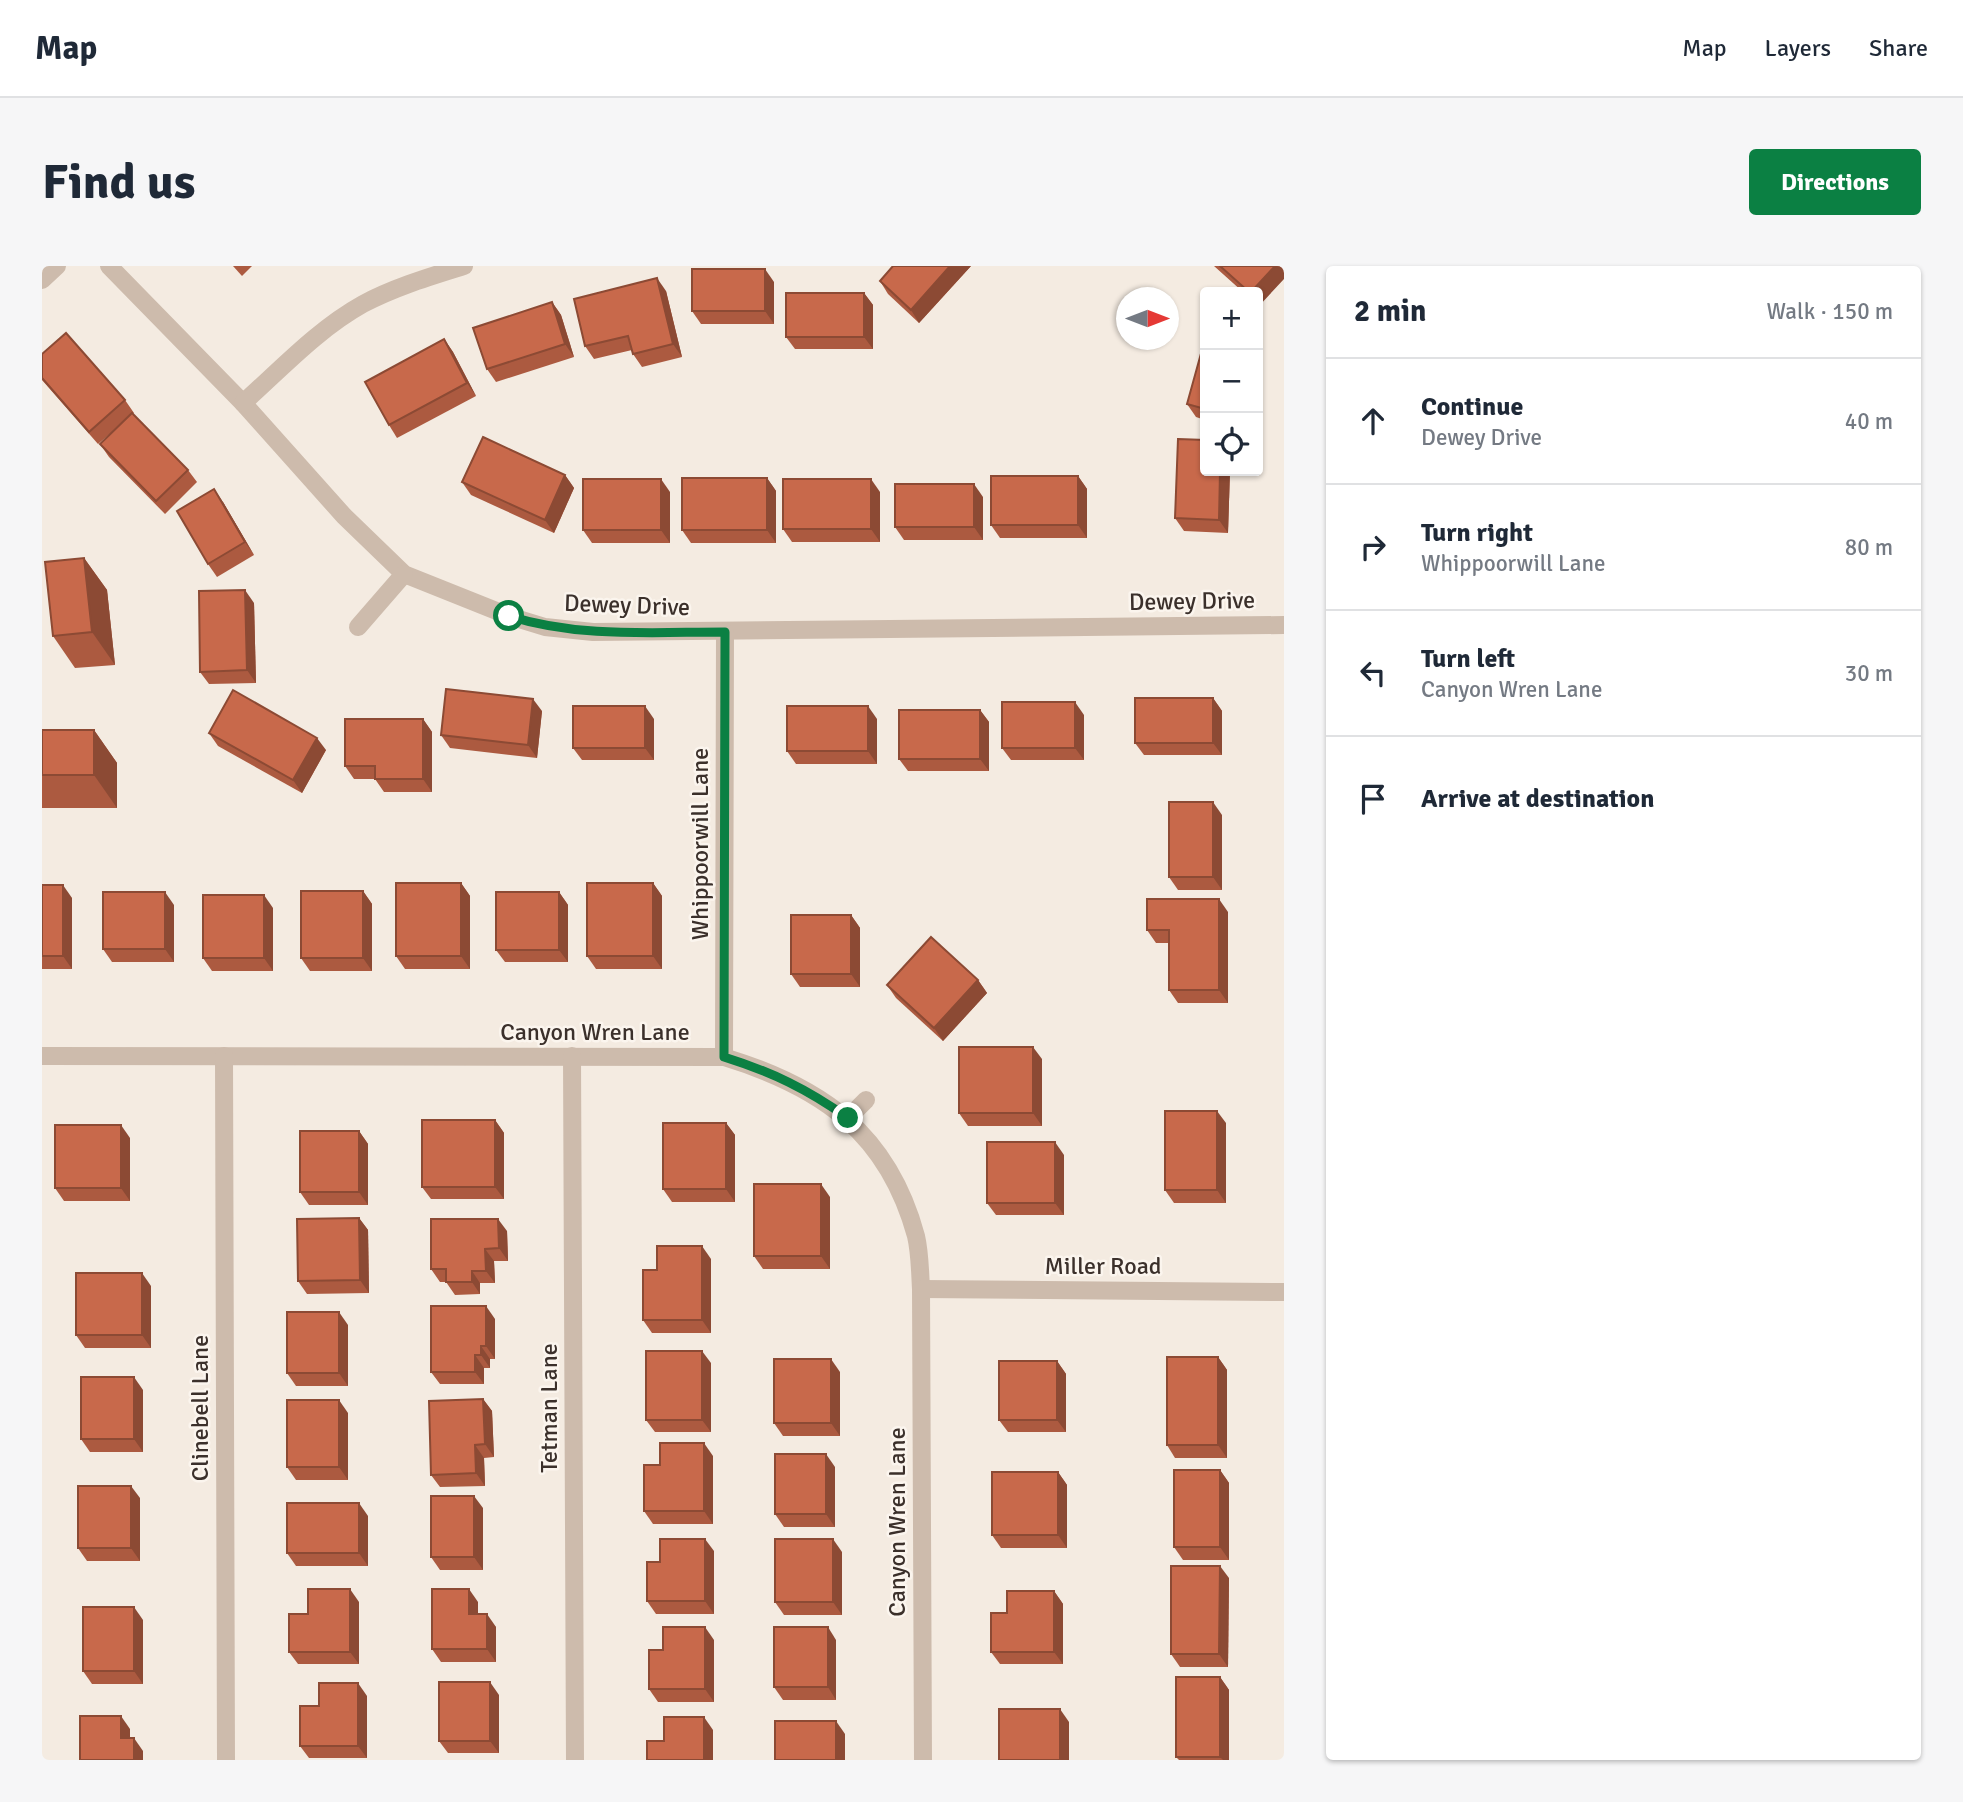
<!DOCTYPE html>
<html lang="en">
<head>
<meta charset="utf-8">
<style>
	:root { --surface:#fff; --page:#f6f6f7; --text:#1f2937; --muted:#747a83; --line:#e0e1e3; --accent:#0b8043 }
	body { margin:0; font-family:Signika,sans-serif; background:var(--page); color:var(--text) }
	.controls { position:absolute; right:21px; top:21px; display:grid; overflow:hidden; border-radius:7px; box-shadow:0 2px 5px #0004 }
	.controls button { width:63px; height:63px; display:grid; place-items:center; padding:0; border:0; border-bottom:2px solid var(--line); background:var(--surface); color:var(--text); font:35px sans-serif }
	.compass { position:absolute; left:1074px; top:21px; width:63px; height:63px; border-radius:50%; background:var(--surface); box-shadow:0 2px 5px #0004; rotate:90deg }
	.stop { position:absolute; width:21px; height:21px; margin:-16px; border:5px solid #0b8043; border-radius:50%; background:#fff }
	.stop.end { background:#0b8043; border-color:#fff; box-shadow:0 2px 7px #0008 }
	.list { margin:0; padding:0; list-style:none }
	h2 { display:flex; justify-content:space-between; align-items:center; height:91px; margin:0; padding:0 28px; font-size:30px }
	h2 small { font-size:23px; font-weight:400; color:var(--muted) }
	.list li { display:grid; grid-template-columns:46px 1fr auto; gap:21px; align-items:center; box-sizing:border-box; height:126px; padding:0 28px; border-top:2px solid var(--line) }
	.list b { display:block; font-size:26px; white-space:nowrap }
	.list p { margin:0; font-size:23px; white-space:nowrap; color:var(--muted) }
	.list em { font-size:23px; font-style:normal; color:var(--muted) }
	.icon { flex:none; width:38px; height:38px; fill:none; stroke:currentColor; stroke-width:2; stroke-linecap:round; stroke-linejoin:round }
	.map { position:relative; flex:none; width:1242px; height:1494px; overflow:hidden; border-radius:7px }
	header { display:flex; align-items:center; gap:42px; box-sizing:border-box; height:98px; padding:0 35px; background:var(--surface); border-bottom:2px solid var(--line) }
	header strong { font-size:33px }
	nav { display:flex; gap:38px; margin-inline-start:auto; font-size:24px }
	.intro { display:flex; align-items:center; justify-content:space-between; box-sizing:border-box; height:168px; padding:0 42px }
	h1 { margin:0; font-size:49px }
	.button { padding:18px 32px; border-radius:7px; background:var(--accent); color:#fff; font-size:24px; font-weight:700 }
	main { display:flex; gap:42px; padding:0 42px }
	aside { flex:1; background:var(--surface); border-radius:7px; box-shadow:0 2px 5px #0004 }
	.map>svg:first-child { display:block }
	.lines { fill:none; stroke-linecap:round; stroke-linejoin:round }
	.minor { stroke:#cdbbac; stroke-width:18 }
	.wall { fill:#ac5a40 }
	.shaded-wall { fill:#8c4a34 }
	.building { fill:#c8694b; stroke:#8c4a34; stroke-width:2 }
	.route { stroke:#0b8043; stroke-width:9 }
	.labels { text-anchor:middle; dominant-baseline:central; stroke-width:5; stroke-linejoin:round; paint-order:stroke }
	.street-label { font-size:24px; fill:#3b302b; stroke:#fbf5ee }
</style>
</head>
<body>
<header>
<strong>Map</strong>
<nav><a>Map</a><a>Layers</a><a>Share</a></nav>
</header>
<div class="intro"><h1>Find us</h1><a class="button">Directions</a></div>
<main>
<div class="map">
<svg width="1242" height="1494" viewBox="0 0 1242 1494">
	<rect width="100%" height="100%" fill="#f4ebe1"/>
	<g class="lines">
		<!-- minor -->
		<g class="minor">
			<path d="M67,0L201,137L302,250L362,308L467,350L503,361L551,366L1242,359"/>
			<path d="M0,14L15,0"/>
			<path d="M201,137C239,103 276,63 321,38C353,21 387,11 422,0"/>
			<path d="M316,361L362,308"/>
			<path d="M0,790L682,791C780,821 846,867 874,970C878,987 878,1006 879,1023L881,1494"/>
			<path d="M182,790L184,1494"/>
			<path d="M530,790L533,1494"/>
			<path d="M682,791L683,366"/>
			<path d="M806,852L824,834"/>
			<path d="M879,1023L1242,1026"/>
		</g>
	</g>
	<!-- wall -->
	<g class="wall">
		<path d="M191,0H210L200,10Z"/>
		<path d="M929,0L877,57L846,28L838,15Z"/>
		<path d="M1172,0H1242L1217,40L1216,39V26H1201Z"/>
		<path d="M732,16V58H659L650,45Z"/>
		<path d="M624,25L640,91L600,101L591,88L590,84L552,93L543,80Z"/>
		<path d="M822,27L831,39V83H753L744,71Z"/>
		<path d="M510,36L519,49L532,91L454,116L445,103Z"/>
		<path d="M402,73L411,86L434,130L355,172L347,159Z"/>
		<path d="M1163,73V154L1154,151L1145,138Z"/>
		<path d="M0,88L83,134L92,147L91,148L146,204L155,216L123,248L67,191L58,178L77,160L56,178L0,114Z"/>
		<path d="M1163,205H1188L1186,267L1142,265L1133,252Z"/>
		<path d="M523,209L532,222L512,267L429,229L420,216Z"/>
		<path d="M1036,210L1045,223V272H958L949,259Z"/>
		<path d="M725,212L734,225V277H649L640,264Z"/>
		<path d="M628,226V277H550L541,264Z"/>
		<path d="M838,226V276H750L741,263Z"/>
		<path d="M941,231V274H862L853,261Z"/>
		<path d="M181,236L212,289L175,311L166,298Z"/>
		<path d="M42,292L65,324L73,399L33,402L11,370Z"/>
		<path d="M212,337L214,417L167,418L158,406Z"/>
		<path d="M1171,432L1180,445V489H1102L1093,477Z"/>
		<path d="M938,444L947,456V505H866L857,493Z"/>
		<path d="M500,445L495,492L408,482L399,469Z"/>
		<path d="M1042,449V494H969L960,482Z"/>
		<path d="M381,453L390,466V526H342L333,513H312L303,500Z"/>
		<path d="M612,453V494H540L531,482Z"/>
		<path d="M835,453V498H754L745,485Z"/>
		<path d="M0,464H52L75,497V542H0Z"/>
		<path d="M167,467L284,484L260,527L176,480Z"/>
		<path d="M1180,549V624H1136L1127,611Z"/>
		<path d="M0,610V619L30,632V703H0Z"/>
		<path d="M419,617L428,630V703H363L354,690Z"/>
		<path d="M611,617L620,630V703H554L545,690Z"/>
		<path d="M321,625L330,638V705H268L259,692Z"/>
		<path d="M517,626L526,639V696H463L454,684Z"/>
		<path d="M132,639V696H70L61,683Z"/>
		<path d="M231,642V705H170L161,692Z"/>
		<path d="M1186,646V737H1136L1127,724V677H1114L1105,664Z"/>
		<path d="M809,649L818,662V721H758L749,708Z"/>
		<path d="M936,714L945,727L901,775L854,732L845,719Z"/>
		<path d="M1000,793V860H926L917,847Z"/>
		<path d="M453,854L462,867V933H389L380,921Z"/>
		<path d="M684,857L693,869V936H630L621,923Z"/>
		<path d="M1184,857V937H1132L1123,924Z"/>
		<path d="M317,865L326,878V939H267L258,926Z"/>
		<path d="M88,872V935H22L13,922Z"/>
		<path d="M1022,889V949H954L945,937Z"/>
		<path d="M788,931V1003H721L712,990Z"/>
		<path d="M317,952L326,964L327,1027L265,1028L256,1015Z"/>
		<path d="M465,965L466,995H452L453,1017H438V1028L413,1029L404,1016H398L389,1003Z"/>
		<path d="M669,993V1067H610L601,1054L615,1004Z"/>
		<path d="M109,1020V1082H43L34,1069Z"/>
		<path d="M453,1053V1093H448V1102H442V1118H398L389,1106Z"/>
		<path d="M306,1059V1120H254L245,1107Z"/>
		<path d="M1176,1091L1185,1104V1192H1133L1125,1179Z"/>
		<path d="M1015,1095L1024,1108V1166H966L957,1154Z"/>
		<path d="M669,1097V1166H613L604,1154Z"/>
		<path d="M798,1106V1170H741L732,1157Z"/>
		<path d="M101,1124V1186H48L39,1173Z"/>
		<path d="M441,1133L450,1145L452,1191L442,1192L443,1220L398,1221L389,1209Z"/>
		<path d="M306,1147V1214H254L245,1201Z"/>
		<path d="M671,1190V1258H611L602,1245L618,1199Z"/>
		<path d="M793,1201V1261H742L733,1248Z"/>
		<path d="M1178,1204L1187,1217V1294H1141L1132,1281Z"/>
		<path d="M1016,1206L1025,1219V1282H959L950,1269Z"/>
		<path d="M98,1232V1295H45L36,1282Z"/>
		<path d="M441,1242V1304H398L389,1291Z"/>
		<path d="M326,1250V1300H254L245,1287Z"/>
		<path d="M672,1285V1348H614L605,1335L618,1296Z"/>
		<path d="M800,1286V1349H742L733,1336Z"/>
		<path d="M1187,1312L1186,1401H1138L1129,1388Z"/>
		<path d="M1012,1325L1021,1338V1398H958L949,1386L965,1347Z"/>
		<path d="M317,1336V1398H256L247,1386L266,1348Z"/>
		<path d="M436,1336V1348L454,1361V1396H399L390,1383Z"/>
		<path d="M101,1354V1418H50L41,1405Z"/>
		<path d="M672,1374V1436H616L607,1423L621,1384Z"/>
		<path d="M794,1374V1434H741L732,1421Z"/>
		<path d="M1178,1411L1187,1424V1494H1137L1134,1491Z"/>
		<path d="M457,1429V1487H406L397,1475Z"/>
		<path d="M325,1430V1492H267L258,1480L277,1440Z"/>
	</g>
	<!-- shaded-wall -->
	<g class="shaded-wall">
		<path d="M908,0H929L877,57L869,44Z"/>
		<path d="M1233,0H1242V13L1217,40L1216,38V26H1209Z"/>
		<path d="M723,3L732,16V58L723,45Z"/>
		<path d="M615,12L624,25L640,91L631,78Z"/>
		<path d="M822,27L831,39V83L822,71Z"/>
		<path d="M510,36L519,49L532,91L523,78Z"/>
		<path d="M1216,70L1221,78L1216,97Z"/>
		<path d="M402,73L411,86L434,130L425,117Z"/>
		<path d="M1178,205H1188L1186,267L1177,254Z"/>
		<path d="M523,209L532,222L512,267L503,254Z"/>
		<path d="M1036,210L1045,223V272L1036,259Z"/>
		<path d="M725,212L734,225V277L725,264Z"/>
		<path d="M619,213L628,226V277L619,264Z"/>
		<path d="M829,213L838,226V276L829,263Z"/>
		<path d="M932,218L941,231V274L932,261Z"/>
		<path d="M172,223L181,236L212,289L203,276Z"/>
		<path d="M42,292L65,324L73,399L50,366Z"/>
		<path d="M203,324L212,337L214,417L205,404Z"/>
		<path d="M1171,432L1180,445V489L1171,477Z"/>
		<path d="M491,433L500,445L495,492L486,479Z"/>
		<path d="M1033,436L1042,449V494L1033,482Z"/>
		<path d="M603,440L612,453V494L603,482Z"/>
		<path d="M826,440L835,453V498L826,485Z"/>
		<path d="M938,444L947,456V505L938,493Z"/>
		<path d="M381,453L390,466V526L381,513Z"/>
		<path d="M52,464L75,497V542L52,509Z"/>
		<path d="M275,472L284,484L260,527L251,514Z"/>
		<path d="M1171,536L1180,549V624L1171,611Z"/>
		<path d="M419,617L428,630V703L419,690Z"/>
		<path d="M611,617L620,630V703L611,690Z"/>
		<path d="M21,619L30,632V703L21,690Z"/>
		<path d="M321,625L330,638V705L321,692Z"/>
		<path d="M123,626L132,639V696L123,683Z"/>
		<path d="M517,626L526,639V696L517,684Z"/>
		<path d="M222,629L231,642V705L222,692Z"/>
		<path d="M1177,633L1186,646V737L1177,724Z"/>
		<path d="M809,649L818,662V721L809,708Z"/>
		<path d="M936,714L945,727L901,775L892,762Z"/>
		<path d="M991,781L1000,793V860L991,847Z"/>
		<path d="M1175,845L1184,857V937L1175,924Z"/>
		<path d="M453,854L462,867V933L453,921Z"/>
		<path d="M684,857L693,869V936L684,923Z"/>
		<path d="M79,859L88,872V935L79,922Z"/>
		<path d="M317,865L326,878V939L317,926Z"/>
		<path d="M1013,876L1022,889V949L1013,937Z"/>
		<path d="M779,918L788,931V1003L779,990Z"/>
		<path d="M317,952L326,964L327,1027L318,1014Z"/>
		<path d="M456,953L465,965L466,995L457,982Z"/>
		<path d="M660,980L669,993V1067L660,1054Z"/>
		<path d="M443,983L452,995L453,1017L444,1005Z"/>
		<path d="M430,1005L438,1017V1028L430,1016Z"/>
		<path d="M100,1007L109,1020V1082L100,1069Z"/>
		<path d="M444,1040L453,1053V1093L444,1080Z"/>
		<path d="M297,1046L306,1059V1120L297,1107Z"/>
		<path d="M439,1080L448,1093V1102L439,1089Z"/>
		<path d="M660,1085L669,1097V1166L660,1154Z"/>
		<path d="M433,1089L442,1102V1118L433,1106Z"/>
		<path d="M1176,1091L1185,1104V1192L1176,1179Z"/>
		<path d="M789,1093L798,1106V1170L789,1157Z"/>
		<path d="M1015,1095L1024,1108V1166L1015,1154Z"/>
		<path d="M92,1111L101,1124V1186L92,1173Z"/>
		<path d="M441,1133L450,1145L452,1191L443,1178Z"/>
		<path d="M297,1134L306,1147V1214L297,1201Z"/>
		<path d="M662,1177L671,1190V1258L662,1245Z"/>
		<path d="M433,1179L442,1192L443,1220L434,1207Z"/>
		<path d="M784,1188L793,1201V1261L784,1248Z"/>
		<path d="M1178,1204L1187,1217V1294L1178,1281Z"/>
		<path d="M1016,1206L1025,1219V1282L1016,1269Z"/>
		<path d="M89,1220L98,1232V1295L89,1282Z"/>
		<path d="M432,1230L441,1242V1304L432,1291Z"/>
		<path d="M317,1237L326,1250V1300L317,1287Z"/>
		<path d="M663,1273L672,1285V1348L663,1335Z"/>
		<path d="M791,1273L800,1286V1349L791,1336Z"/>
		<path d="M1178,1300L1187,1312L1186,1401L1177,1388Z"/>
		<path d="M308,1323L317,1336V1398L308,1386Z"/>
		<path d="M427,1323L436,1336V1361L427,1348Z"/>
		<path d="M1012,1325L1021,1338V1398L1012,1386Z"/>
		<path d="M92,1341L101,1354V1418L92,1405Z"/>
		<path d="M445,1348L454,1361V1396L445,1383Z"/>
		<path d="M663,1361L672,1374V1436L663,1423Z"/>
		<path d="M786,1361L794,1374V1434L786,1421Z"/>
		<path d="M1178,1411L1187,1424V1494H1181L1178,1491Z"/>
		<path d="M448,1416L457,1429V1487L448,1475Z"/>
		<path d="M316,1417L325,1430V1492L316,1480Z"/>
		<path d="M1018,1443L1027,1456V1494H1018Z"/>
		<path d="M79,1450L88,1463V1485L79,1472Z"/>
		<path d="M662,1451L671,1464V1494H662Z"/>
		<path d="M794,1455L803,1468V1494H794Z"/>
		<path d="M92,1472L101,1485V1494H92Z"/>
	</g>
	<!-- building -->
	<g class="building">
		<path d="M851,0H908L869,44L838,15Z"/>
		<path d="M1178,0H1233L1209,26H1207Z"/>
		<rect x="650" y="3" width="73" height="42"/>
		<path d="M615,12L631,78L591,88L586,70L543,80L532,33Z"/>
		<rect x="744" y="27" width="78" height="44"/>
		<path d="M510,36L523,78L445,103L431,62Z"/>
		<path d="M24,67L83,134L47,166L0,112V88Z"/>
		<path d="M402,73L425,117L347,159L323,116Z"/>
		<path d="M1163,73V143L1145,138Z"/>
		<path d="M90,147L146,204L114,235L58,178Z"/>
		<path d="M441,171L523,209L503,254L420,216Z"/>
		<path d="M1136,173L1163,174V205H1178L1177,254L1133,252Z"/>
		<rect x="949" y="210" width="87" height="49"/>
		<rect x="640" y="212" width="85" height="52"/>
		<rect x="541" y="213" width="78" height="51"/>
		<rect x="741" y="213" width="88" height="50"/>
		<rect x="853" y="218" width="79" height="43"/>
		<path d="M172,223L203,276L166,298L135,245Z"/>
		<path d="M42,292L50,366L11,370L3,296Z"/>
		<path d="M203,324L205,404L158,406L157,325Z"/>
		<path d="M404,423L491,433L486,479L399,469Z"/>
		<path d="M191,424L275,472L251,514L167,467Z"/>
		<rect x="1093" y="432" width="78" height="45"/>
		<rect x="960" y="436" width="73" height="46"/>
		<rect x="531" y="440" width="72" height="42"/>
		<rect x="745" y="440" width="81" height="45"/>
		<rect x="857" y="444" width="81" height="49"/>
		<path d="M303,453H381V513H333V500H303Z"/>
		<rect x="0" y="464" width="52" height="45"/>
		<rect x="1127" y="536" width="44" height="75"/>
		<rect x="354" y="617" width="65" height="73"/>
		<rect x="545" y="617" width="66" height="73"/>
		<rect x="0" y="619" width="21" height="71"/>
		<rect x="259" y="625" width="62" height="67"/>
		<rect x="61" y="626" width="62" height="57"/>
		<rect x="454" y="626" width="63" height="58"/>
		<rect x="161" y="629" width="61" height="63"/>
		<path d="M1105,633H1177V724H1127V664H1105Z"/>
		<rect x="749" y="649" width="60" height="59"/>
		<path d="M889,671L936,714L892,762L845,719Z"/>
		<rect x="917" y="781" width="74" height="66"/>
		<rect x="1123" y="845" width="52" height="79"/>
		<rect x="380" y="854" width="73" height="67"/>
		<rect x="621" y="857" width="63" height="66"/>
		<rect x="13" y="859" width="66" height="63"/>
		<rect x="258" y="865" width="59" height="61"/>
		<rect x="945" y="876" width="68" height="61"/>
		<rect x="712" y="918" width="67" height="72"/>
		<path d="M317,952L318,1014L256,1015L255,953Z"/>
		<path d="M389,953H456L457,982L443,983L444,1005H430V1016H404V1003H389Z"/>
		<path d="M615,980H660V1054H601V1004H615Z"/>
		<rect x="34" y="1007" width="66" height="62"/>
		<path d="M389,1040H444V1080H439V1089H433V1106H389Z"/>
		<rect x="245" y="1046" width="52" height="61"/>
		<rect x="604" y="1085" width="56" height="69"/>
		<rect x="1125" y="1091" width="51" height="88"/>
		<rect x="732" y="1093" width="57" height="64"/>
		<rect x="957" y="1095" width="58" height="59"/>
		<rect x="39" y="1111" width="53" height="62"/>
		<path d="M441,1133L443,1178L433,1179L434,1207L389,1209L387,1135Z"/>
		<rect x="245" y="1134" width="52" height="67"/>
		<path d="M618,1177H662V1245H602V1199H618Z"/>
		<rect x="733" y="1188" width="51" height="60"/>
		<rect x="1132" y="1204" width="46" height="77"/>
		<rect x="950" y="1206" width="66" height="63"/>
		<rect x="36" y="1220" width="53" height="62"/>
		<rect x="389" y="1230" width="43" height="61"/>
		<rect x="245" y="1237" width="72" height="50"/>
		<path d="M618,1273H663V1335H605V1296H618Z"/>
		<rect x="733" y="1273" width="58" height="63"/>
		<path d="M1129,1300H1178L1177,1388H1129Z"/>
		<path d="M266,1323H308V1386H247V1348H266Z"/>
		<path d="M390,1323H427V1348H445V1383H390Z"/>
		<path d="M965,1325H1012V1386H949V1347H965Z"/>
		<rect x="41" y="1341" width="51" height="64"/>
		<path d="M621,1361H663V1423H607V1384H621Z"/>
		<rect x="732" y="1361" width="54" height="60"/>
		<rect x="1134" y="1411" width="44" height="80"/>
		<rect x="397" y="1416" width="51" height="59"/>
		<path d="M277,1417H316V1480H258V1440H277Z"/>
		<rect x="957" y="1443" width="61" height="51"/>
		<path d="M38,1450H79V1472H92V1494H38Z"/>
		<path d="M622,1451H662V1494H605V1475H622Z"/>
		<rect x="733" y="1455" width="61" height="39"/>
	</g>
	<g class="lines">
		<!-- route -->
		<path class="route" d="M467,350C537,372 610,366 683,366L682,791C730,806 765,823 806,852"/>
	</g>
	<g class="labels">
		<!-- street labels -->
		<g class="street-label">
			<text transform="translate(1150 335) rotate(-1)">Dewey Drive</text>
			<text transform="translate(585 339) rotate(2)">Dewey Drive</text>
			<text transform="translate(658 578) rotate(-90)">Whippoorwill Lane</text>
			<text x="553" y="766">Canyon Wren Lane</text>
			<text x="1061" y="1000">Miller Road</text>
			<text transform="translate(158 1142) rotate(-90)">Clinebell Lane</text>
			<text transform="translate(507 1142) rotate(-90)">Tetman Lane</text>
			<text transform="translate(855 1256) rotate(-90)">Canyon Wren Lane</text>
		</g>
	</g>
</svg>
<div class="controls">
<button>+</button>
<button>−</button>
<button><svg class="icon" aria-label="locate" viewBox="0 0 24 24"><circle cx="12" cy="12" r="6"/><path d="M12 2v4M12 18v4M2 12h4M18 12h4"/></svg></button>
</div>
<svg class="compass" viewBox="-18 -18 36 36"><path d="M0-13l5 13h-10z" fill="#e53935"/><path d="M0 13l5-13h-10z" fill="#747a83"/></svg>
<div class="stop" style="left:467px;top:350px"></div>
<div class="stop end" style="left:806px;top:852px"></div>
</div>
<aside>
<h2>2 min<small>Walk · 150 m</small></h2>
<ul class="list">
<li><svg class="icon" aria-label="ahead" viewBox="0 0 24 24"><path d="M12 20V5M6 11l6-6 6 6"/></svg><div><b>Continue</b><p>Dewey Drive</p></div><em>40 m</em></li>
<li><svg class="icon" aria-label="right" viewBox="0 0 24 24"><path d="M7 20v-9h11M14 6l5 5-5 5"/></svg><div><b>Turn right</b><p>Whippoorwill Lane</p></div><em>80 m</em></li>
<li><svg class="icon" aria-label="left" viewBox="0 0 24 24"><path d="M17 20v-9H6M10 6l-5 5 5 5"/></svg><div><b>Turn left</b><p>Canyon Wren Lane</p></div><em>30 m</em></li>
<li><svg class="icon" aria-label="arrive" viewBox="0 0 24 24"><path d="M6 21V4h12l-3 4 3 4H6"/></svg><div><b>Arrive at destination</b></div></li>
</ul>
</aside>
</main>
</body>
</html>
